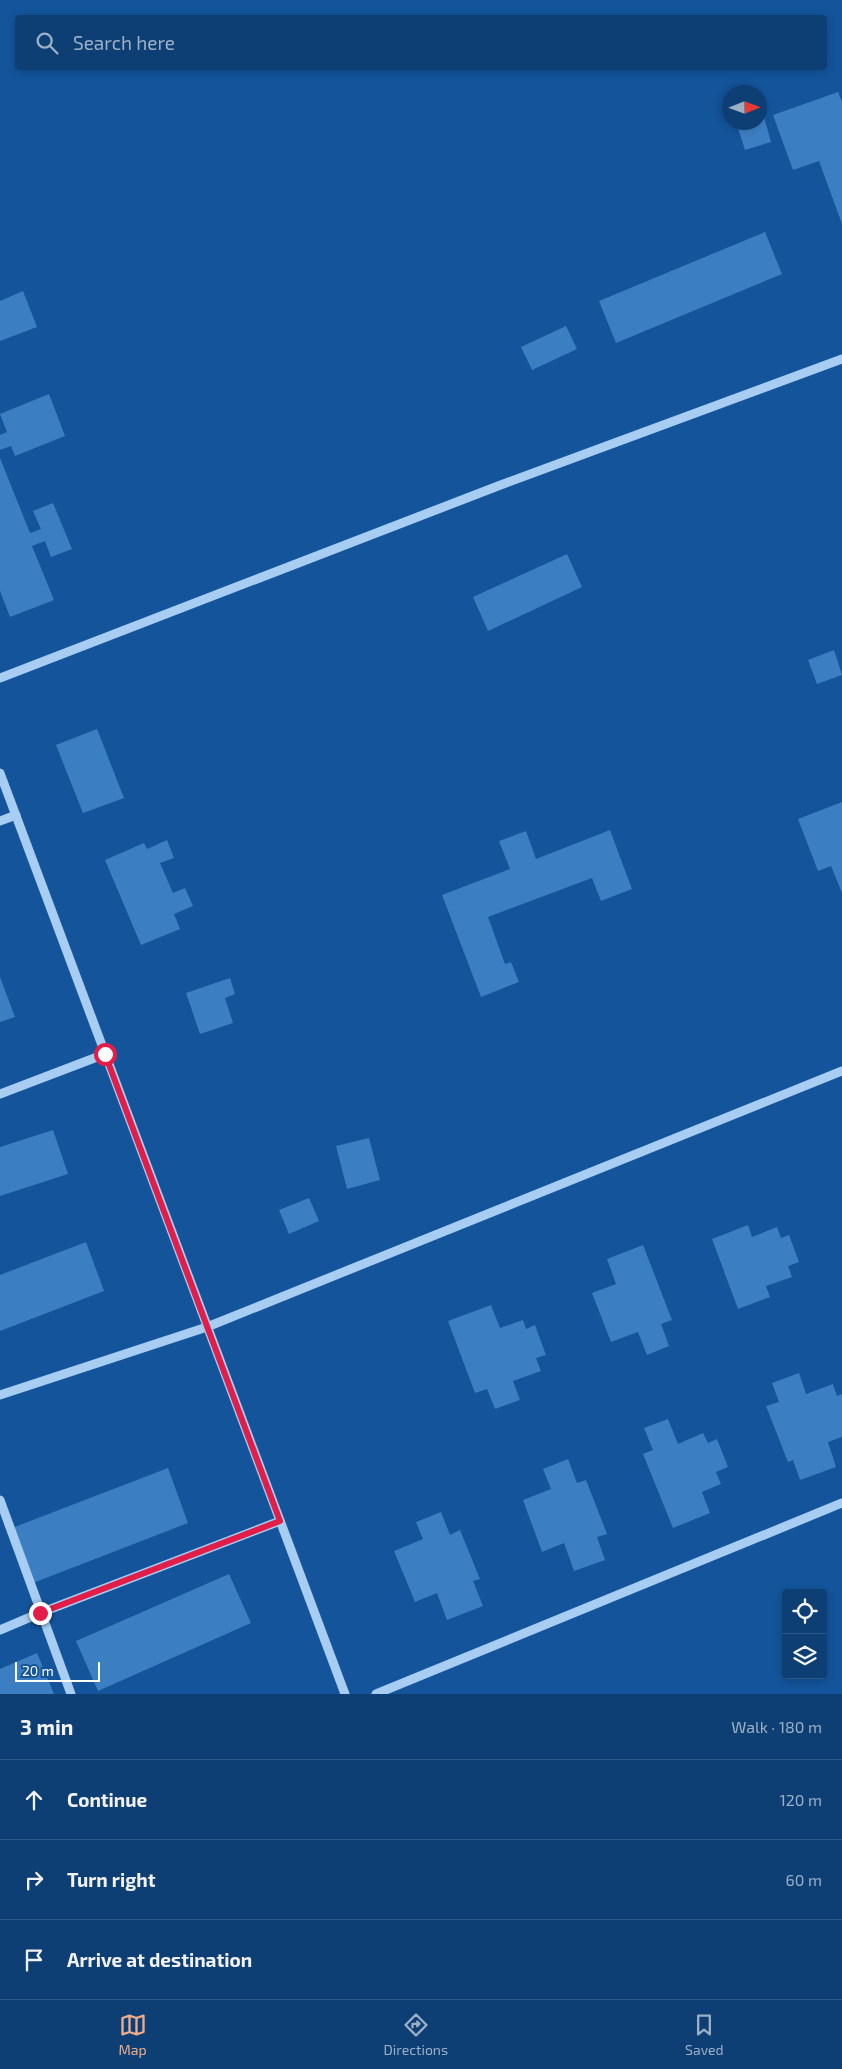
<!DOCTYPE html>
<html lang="en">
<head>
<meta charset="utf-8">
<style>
	:root { --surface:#0e3f74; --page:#174679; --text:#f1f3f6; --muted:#9bafc5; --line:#2e5886; --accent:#eead8d }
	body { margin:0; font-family:"Exo 2",sans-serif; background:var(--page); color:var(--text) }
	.controls { position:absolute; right:15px; bottom:15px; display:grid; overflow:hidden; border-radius:5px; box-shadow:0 2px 8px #0003 }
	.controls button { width:45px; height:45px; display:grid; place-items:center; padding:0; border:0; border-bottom:1px solid var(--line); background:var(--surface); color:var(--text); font:25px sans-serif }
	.compass { position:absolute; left:722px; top:85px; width:45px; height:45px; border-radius:50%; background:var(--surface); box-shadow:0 2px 8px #0003; rotate:89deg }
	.scale { position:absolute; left:15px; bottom:12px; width:85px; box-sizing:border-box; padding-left:5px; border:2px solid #fff; border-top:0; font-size:14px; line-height:18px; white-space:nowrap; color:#fff; -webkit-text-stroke:4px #13549b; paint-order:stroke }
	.stop { position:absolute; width:15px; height:15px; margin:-11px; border:4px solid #e11d48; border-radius:50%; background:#fff }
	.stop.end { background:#e11d48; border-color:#fff; box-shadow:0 1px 5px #0008 }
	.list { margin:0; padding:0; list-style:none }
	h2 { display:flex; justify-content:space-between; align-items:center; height:65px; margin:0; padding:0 20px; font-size:21px }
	h2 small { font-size:16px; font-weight:400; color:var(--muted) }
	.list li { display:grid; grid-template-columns:32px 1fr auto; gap:15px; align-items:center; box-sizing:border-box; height:80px; padding:0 20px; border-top:1px solid var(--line) }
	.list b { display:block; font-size:19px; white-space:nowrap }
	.list em { font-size:16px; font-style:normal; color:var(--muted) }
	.icon { flex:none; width:28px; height:28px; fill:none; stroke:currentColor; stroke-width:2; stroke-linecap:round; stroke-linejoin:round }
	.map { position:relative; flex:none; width:842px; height:1694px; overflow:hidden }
	.search { position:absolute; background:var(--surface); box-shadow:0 2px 8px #0003; left:15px; right:15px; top:15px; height:55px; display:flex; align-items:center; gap:12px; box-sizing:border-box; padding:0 18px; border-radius:5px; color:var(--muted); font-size:19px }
	.sheet { height:305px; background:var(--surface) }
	nav { display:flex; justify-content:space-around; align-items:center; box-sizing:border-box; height:70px; border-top:1px solid var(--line); background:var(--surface); font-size:14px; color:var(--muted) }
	nav a { display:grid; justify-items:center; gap:2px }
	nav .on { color:var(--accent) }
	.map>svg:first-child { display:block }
	.building { fill:#3c7ec2 }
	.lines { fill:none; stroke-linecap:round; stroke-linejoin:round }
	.minor { stroke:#a7cdf3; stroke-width:9 }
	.route { stroke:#e11d48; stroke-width:6 }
</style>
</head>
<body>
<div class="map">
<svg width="842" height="1694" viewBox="0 0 842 1694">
	<rect width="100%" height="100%" fill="#13549b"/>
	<!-- building -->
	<g class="building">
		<path d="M838,92L842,102V224L819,161L793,170L773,115Z"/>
		<path d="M764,117L771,142L745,150L737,125L760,122V118Z"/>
		<path d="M765,232L782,274L616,343L599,301Z"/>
		<path d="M23,291L37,327L0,341V301Z"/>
		<path d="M566,326L577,349L532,370L521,347Z"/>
		<path d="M49,394L65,436L15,456L11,446L0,450V435L7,432L0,414Z"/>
		<path d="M0,458L30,533L41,529L33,511L53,503L72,549L51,557L45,541L32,546L54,600L10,617L0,591Z"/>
		<path d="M567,554L582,587L488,631L473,597Z"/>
		<path d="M834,650L842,675L817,684L808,660Z"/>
		<path d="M97,729L124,798L83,813L56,745Z"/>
		<path d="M842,802V893L831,866L818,871L798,819Z"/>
		<path d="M610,830L632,889L601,901L592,878L488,917L505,964L511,962L519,982L481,997L442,895L510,869L499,841L526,831L536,859Z"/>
		<path d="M167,840L174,858L160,863L173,893L185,888L193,906L174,914L180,929L141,945L105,860L144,843L147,849Z"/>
		<path d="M0,977L15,1017L0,1022Z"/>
		<path d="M230,978L235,994L225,998L233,1023L200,1034L186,993Z"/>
		<path d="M53,1130L68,1174L0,1196V1147Z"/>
		<path d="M369,1138L380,1180L347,1189L336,1146Z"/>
		<path d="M309,1198L319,1221L289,1234L279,1210Z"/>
		<path d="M748,1225L752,1237L777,1227L781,1238L789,1235L799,1262L788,1266L792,1277L766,1286L770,1297L738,1309L712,1239Z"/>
		<path d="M86,1242L104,1291L0,1331V1275Z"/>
		<path d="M643,1245L672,1320L661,1324L669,1346L647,1355L638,1332L611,1342L592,1293L616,1284L607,1259Z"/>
		<path d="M491,1305L500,1328L523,1320L526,1329L535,1325L546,1355L536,1358L541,1371L513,1381L520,1400L495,1409L487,1389L475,1393L448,1321Z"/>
		<path d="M799,1373L806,1394L833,1384L837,1396L842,1394V1437L828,1442L836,1467L800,1480L793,1460L788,1462L766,1406L779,1402L772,1383Z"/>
		<path d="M668,1419L678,1444L703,1433L708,1443L717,1439L728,1467L716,1472L721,1484L702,1492L710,1513L673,1528L643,1454L653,1450L644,1428Z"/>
		<path d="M568,1459L577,1483L586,1480L607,1534L597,1537L605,1560L574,1571L564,1543L542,1552L523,1500L551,1489L543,1469Z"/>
		<path d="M168,1468L188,1523L33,1583L12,1528Z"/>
		<path d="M441,1512L450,1535L460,1530L480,1579L473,1581L483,1606L447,1620L437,1593L415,1602L394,1551L423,1539L416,1522Z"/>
		<path d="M229,1574L251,1623L98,1691L76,1641Z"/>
		<path d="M37,1653L54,1694H0V1669Z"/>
	</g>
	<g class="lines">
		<!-- minor -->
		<g class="minor">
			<path d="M0,678L498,486L842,359"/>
			<path d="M0,773L345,1694"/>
			<path d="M0,821L16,815"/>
			<path d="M0,1094L105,1054"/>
			<path d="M0,1395L207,1327L842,1071"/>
			<path d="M0,1500L71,1694"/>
			<path d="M0,1630L40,1613L280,1521"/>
			<path d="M376,1694L842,1503"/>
		</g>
	</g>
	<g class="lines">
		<!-- route -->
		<path class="route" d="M40,1613L280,1521L105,1054"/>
	</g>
</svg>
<div class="controls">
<button><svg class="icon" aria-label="locate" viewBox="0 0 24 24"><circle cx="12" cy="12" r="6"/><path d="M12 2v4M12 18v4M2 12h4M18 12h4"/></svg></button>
<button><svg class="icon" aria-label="layers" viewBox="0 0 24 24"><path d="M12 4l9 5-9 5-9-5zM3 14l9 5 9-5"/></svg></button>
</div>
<svg class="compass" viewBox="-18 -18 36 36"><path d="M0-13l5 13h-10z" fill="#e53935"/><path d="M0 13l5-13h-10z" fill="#9bafc5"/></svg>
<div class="scale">20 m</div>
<div class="stop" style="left:105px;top:1054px"></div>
<div class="stop end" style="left:40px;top:1613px"></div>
<div class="search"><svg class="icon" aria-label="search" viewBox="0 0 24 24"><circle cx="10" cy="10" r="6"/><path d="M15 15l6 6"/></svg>Search here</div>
</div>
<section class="sheet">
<h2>3 min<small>Walk · 180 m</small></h2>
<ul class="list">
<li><svg class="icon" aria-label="ahead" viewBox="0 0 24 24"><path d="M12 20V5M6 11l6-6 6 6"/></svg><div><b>Continue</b></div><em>120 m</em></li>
<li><svg class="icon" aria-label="right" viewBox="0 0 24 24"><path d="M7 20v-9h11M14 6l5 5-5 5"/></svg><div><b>Turn right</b></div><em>60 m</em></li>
<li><svg class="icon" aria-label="arrive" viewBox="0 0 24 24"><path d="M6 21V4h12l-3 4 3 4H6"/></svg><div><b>Arrive at destination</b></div></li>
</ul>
</section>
<nav>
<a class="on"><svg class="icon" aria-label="map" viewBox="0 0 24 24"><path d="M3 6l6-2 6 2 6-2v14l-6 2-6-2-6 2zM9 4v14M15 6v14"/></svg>Map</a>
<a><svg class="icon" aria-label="directions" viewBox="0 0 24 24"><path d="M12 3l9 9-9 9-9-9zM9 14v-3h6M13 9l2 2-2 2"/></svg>Directions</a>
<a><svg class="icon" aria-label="saved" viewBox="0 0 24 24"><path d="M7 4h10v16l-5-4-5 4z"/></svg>Saved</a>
</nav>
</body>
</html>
